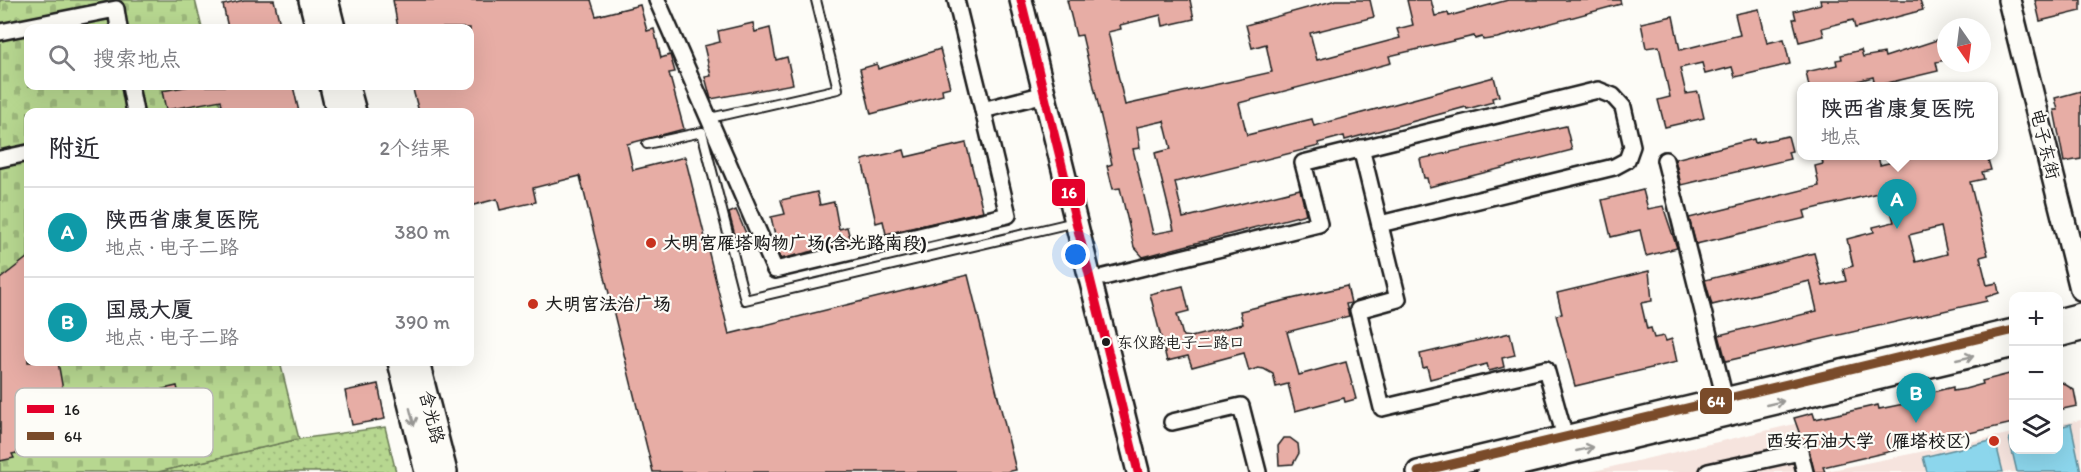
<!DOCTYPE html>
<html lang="zh">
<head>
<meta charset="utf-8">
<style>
	:root { --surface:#fff; --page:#f2f2f3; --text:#2b2b33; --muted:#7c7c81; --line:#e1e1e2; --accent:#c8321e }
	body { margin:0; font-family:Itim,"LXGW WenKai TC",sans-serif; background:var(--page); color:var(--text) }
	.controls { position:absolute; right:18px; bottom:18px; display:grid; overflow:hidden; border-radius:12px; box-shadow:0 6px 24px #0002 }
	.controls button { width:54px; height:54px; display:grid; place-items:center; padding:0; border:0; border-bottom:2px solid var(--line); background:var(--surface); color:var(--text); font:30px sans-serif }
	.compass { position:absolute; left:1937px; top:18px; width:54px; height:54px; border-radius:50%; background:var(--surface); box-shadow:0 6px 24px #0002; rotate:166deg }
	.you { position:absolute; left:1076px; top:255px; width:21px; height:21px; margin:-15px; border:4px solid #fff; border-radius:50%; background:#1a73e8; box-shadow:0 0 0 9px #1a73e833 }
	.badge { display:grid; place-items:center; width:39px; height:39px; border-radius:50%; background:var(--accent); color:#fff; font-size:20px; font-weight:700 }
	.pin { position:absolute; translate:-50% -50px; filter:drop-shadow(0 2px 3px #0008) }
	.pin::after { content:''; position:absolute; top:32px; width:21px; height:18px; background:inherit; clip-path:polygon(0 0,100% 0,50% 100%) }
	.popup { position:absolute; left:1797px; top:82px; width:201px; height:78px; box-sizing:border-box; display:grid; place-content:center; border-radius:12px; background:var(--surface); filter:drop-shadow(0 2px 4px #0005); font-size:20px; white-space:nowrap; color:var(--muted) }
	.popup b { font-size:22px; color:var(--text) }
	.popup::after { content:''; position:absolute; left:50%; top:100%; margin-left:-12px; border:12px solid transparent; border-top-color:var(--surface) }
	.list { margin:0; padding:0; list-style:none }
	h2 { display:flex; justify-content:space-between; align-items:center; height:78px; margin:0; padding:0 24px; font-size:26px }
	h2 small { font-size:20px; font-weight:400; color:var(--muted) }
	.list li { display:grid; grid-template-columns:39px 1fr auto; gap:18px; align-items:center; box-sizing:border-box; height:90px; padding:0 24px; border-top:2px solid var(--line) }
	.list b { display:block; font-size:22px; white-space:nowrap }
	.list p { margin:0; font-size:20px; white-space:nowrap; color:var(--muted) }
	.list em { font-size:20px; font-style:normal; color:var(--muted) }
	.icon { flex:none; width:33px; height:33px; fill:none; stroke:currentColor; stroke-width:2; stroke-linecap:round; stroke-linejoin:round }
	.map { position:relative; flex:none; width:2081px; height:472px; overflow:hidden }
	.search { position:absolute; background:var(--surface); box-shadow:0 6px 24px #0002; left:24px; top:24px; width:450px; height:66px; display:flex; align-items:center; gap:15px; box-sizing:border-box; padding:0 21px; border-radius:12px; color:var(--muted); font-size:22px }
	.panel { position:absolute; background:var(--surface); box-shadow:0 6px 24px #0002; left:24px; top:108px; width:450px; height:258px; border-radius:12px }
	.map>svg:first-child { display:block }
	.built { fill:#f6e4de }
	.grass { fill:url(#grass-dots); stroke:#6a7a56; stroke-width:1.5 }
	.cemetery { fill:url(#cemetery-stones); stroke:#6a7a56; stroke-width:1.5 }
	.water { fill:#8cd6ec; stroke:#5f8c99; stroke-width:1.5 }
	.building { fill:#e7ada5; stroke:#1c1c1c; stroke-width:1.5; fill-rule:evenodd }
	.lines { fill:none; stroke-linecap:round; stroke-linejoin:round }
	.lane-casing { stroke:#1c1c1c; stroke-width:12 }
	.street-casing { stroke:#1c1c1c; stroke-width:20 }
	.secondary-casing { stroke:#1c1c1c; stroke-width:26 }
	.lane { stroke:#fdfcf7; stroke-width:8 }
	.street { stroke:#fdfcf7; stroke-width:15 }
	.secondary { stroke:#fdfcf7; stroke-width:21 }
	.bus-1-casing { stroke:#fdfcf7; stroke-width:14 }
	.bus-2-casing { stroke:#fdfcf7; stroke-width:14 }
	.bus-1 { stroke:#e4002b; stroke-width:9 }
	.bus-2 { stroke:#7a4b2a; stroke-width:9 }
	.oneway { stroke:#989794 }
	.poi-dot { fill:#c8321e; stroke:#fdfcf7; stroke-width:2 }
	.bus-dot { fill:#1c1c1c; stroke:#fdfcf7; stroke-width:2 }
	.labels { text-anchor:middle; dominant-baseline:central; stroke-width:4.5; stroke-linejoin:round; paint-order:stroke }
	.bus-label { font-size:16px; fill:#1c1c1c; stroke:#fdfcf7; text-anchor:start }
	.street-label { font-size:18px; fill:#1c1c1c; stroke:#fdfcf7 }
	.poi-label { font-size:18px; font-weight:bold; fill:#1c1c1c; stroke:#fdfcf7; text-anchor:start }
	.key { fill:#fdfcf7; stroke:#bab9b5; stroke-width:1.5 }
	.key-label { font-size:16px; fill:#1c1c1c }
	.line-badge { stroke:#fdfcf7; stroke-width:2 }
	.badge-label { font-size:16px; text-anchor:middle; font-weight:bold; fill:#fff }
</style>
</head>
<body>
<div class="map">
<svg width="2081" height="472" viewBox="0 0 2081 472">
	<defs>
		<pattern id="grass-dots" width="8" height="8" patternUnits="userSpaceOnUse" patternTransform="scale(1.5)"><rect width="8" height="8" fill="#b7d790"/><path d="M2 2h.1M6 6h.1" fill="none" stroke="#9db87c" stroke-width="1.8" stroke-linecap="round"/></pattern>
		<pattern id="cemetery-stones" width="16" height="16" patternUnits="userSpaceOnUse" patternTransform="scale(1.5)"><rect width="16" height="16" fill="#b7d790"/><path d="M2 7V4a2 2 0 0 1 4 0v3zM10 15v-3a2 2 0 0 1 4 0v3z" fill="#9db87c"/></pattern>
	</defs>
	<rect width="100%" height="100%" fill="#fdfcf7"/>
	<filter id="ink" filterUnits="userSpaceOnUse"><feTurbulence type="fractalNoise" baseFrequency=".0167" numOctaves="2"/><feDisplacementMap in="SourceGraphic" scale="12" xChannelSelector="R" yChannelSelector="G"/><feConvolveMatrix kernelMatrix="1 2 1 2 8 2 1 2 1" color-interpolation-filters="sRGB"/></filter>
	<g filter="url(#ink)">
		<!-- built -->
		<g class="built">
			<path d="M2081,420V472H1822L2013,433L2014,450H2058L2059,424Z"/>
			<path d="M1803,422L1816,472H1590Z"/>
		</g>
		<!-- grass -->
		<path class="grass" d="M385,427L396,472H158L299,439Z"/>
		<!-- cemetery -->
		<path class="cemetery" d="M0,0H195L202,28H28V86H215L222,112H28V362H280L299,439L158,472H0Z"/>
		<!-- water -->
		<g class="water">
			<path d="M2071,424L2081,472H2017L2009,438L2013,437L2014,450H2058L2059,427Z"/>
			<path d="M1995,440L2003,472H1927L1923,457Z"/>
		</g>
		<!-- building -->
		<g class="building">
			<path d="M244,0H274L281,28H228L223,5Z"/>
			<path d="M393,0H591L596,16L640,5L647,31L654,29L661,58L670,55L675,72L669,73L684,129L627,144L633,170L685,157L729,334L968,275L1016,470L1006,472H653L580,176L533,188L536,202L500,210L497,199L470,206V112H419L412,86H470V28H398Z"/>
			<path d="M1067,0H1190L1194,19L1163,26L1161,15L1120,25L1121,29L1108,32L1125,105L1272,72L1266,44L1252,48L1246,25L1336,0H1370L1374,17L1310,33L1317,60L1400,38L1397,29L1413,25L1407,0H1431L1435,16L1448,13L1449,16L1508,0H1620L1621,4L1497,38L1483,40L1482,37L1475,39L1474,36L1389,56L1391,63L1239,103L1247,135L1312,119L1314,126L1494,77L1499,96L1492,98L1493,102L1467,109L1466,107L1345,140L1344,136L1318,143L1319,146L1175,182L1183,218L1300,189L1306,214L1143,257L1134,247L1120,188L1113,189L1107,166L1112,164L1082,35L1076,36ZM1164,121L1171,149L1155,153L1174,230L1153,234L1133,149L1140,148L1137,127Z"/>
			<path d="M1820,0H1920L1923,10L1855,28L1853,20L1822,28L1824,36L1799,42L1793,19H1796L1794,11L1821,4Z"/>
			<path d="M2035,0H2081V11L2040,21Z"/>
			<path d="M1759,9L1767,43L1784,39L1790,64L1735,77L1732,67L1705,74L1702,63L1680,68L1686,94L1698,92L1704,118L1665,127L1658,100L1670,97L1659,46L1646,48L1641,23L1673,16L1680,50L1740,35L1735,14Z"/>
			<path d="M753,23L755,32L770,28L776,60L787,57L793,84L711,99L705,77L711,76L704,46L720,42L718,31Z"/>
			<path d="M1946,37V60L1936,62L1938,71L1875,86L1873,77L1835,87H1809L1806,72L1837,65L1836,60L1842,59L1841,55L1861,50L1863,57L1884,53L1885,57Z"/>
			<path d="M940,49L950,87L942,89L943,95L871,114L860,69L877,64L878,69Z"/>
			<path d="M190,86H293L299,112H223L221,100L166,110L162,91Z"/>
			<path d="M2081,91V159L2064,162L2054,110H2058L2055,98Z"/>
			<path d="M1566,126L1572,150L1429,187L1427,178H1424L1420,159Z"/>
			<path d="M1788,136L1792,151L1788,152L1790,159L1681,185L1675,159L1754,139L1755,143Z"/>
			<path d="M966,143L983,211L886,234L883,221L876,223L862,160L904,150L906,157Z"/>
			<path d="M1821,156H1878L1880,165L1917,156H1987L1991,170L1982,172L1984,179L1970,182L1988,255L1980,257L1987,285L1997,283L1999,293L1986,297L1987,301L1726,361L1719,335L1817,311L1810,281L1712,305L1705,280L1814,253L1823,286L1846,281L1843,269L1853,266L1847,239L1874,232L1873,227L1894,222L1886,191L1804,211L1806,218L1696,244L1689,218L1819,186L1815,166L1823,164ZM1941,227L1947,254L1916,262L1909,235Z"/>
			<path d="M1643,190L1648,209L1663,206L1677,248L1646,256L1640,230L1611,237L1602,200Z"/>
			<path d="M817,192L820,205L834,202L839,229L847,227L851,242L781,259L774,244H777L771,217L785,214L781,200Z"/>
			<path d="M736,210L748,238L737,243L729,213Z"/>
			<path d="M28,257V362H58L72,440L12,454L14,458L0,461V279Z"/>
			<path d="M1649,271L1652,301L1641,303L1647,329L1651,328L1654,338L1664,336L1666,341L1672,339L1677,362L1575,386L1556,315L1562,314L1557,293Z"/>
			<path d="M1183,286L1189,311L1177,314L1183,336L1191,337L1243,324L1240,311L1347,286L1351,303L1346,304L1349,316L1287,332L1299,375L1346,362L1356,399L1345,402L1344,398L1295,411L1288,384L1276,387L1273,374L1264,369L1258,368L1249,371L1244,353L1192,367L1188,356L1167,361L1150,294Z"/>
			<path d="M1510,333L1515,355L1502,358L1504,367L1489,371L1487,364L1430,379L1427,367L1423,368L1420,354Z"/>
			<path d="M2013,373V423L1823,467L1825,472H1814L1809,450L1803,443L1794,418L1813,413L1815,419L1878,405L1879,409L1909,403L1908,398L1953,387V391L1965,389L1983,384L1982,381Z"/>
			<path d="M2058,380L2074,390L2077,406L2058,410Z"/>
			<path d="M378,384L385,419L352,425L345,391Z"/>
			<path d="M177,386L182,408L168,410L163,389Z"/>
			<path d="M1284,438H1290L1298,444L1299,453L1293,464L1279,465L1278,446Z"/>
		</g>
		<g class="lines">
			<!-- lane casing -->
			<g class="lane-casing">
				<g id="lane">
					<path d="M710,118L838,89L816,0"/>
					<path d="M647,144L702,132L745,300L1075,222"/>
				</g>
			</g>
			<!-- street casing -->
			<g class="street-casing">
				<g id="street">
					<path d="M657,0L775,270L1008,215L983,110L1045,94"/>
					<path d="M956,0L983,110"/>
					<path d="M0,32L116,9L119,28"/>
					<path d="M130,86L135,112"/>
					<path d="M1361,148L1398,299L1358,310L1382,408L1546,369L1565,437"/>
					<path d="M0,159L28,153"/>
					<path d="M1665,160L1725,399"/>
					<path d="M1104,277L1319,224L1303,163L1598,90L1613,96L1623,107L1632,146L1627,160L1614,167L1380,224"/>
					<path d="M1172,422L1241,406L1258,472"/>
					<path d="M1708,472L1800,452L1805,472"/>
				</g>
			</g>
			<!-- secondary casing -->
			<g class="secondary-casing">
				<g id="secondary">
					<path d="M310,0L317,28"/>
					<path d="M327,0L334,28"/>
					<path d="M1021,0L1138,472"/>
					<path d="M2009,0L2081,289"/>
					<path d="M331,86L337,112"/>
					<path d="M348,86L355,112"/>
					<path d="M2058,320L2081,314"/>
					<path d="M2058,336L2081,330"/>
					<path d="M399,362L426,472"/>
					<path d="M418,362L446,472"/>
					<path d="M1418,472L2014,330"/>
					<path d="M1488,472L2014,346"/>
				</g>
			</g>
			<!-- lane -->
			<use href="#lane" class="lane"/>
			<!-- street -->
			<use href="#street" class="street"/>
			<!-- secondary -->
			<use href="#secondary" class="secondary"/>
			<!-- bus-1 casing -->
			<g class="bus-1-casing">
				<path id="bus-1" d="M1021,0L1138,472"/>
			</g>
			<!-- bus-2 casing -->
			<g class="bus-2-casing">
				<path id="bus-2" d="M1418,472L2014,330"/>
			</g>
			<!-- bus-1 -->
			<use href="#bus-1" class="bus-1"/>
			<!-- bus-2 -->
			<use href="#bus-2" class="bus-2"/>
		</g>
		<!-- one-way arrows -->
		<defs><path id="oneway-shaft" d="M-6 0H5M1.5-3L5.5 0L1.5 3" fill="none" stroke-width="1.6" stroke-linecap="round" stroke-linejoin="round" transform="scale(1.5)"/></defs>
		<g class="oneway">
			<use href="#oneway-shaft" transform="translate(1965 358) rotate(-13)"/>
			<use href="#oneway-shaft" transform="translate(1775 403) rotate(-13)"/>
			<use href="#oneway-shaft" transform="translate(412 417) rotate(76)"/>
			<use href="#oneway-shaft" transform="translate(1585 449) rotate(-13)"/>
		</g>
	</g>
	<!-- markers -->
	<g class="poi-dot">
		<circle cx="651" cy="243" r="6"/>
		<circle cx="533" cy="304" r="6"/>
		<circle cx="1994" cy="441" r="6"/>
	</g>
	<circle class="bus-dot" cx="1106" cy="342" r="5"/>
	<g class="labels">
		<!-- bus labels -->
		<g class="bus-label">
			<text x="1117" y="342">东仪路电子二路口</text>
		</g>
		<!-- street labels -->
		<g class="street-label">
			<text transform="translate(2045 144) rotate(76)">电子东街</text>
			<text transform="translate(432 417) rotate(76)">含光路</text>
		</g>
		<!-- poi labels -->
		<g class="poi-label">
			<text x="663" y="243">大明宫雁塔购物广场(含光路南段)</text>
			<text x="545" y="304">大明宫法治广场</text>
			<text x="1982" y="441" text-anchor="end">西安石油大学（雁塔校区）</text>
		</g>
	</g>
	<!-- legend -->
	<rect x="15" y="388" width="198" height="69" rx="9" class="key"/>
	<rect x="27" y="405" width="27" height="8" fill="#e4002b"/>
	<rect x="27" y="432" width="27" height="8" fill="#7a4b2a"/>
	<g class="key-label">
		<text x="64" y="415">16</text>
		<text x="64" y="442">64</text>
	</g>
	<g class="line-badge">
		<rect x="1051" y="178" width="35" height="29" rx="6" fill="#e4002b"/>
		<rect x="1699" y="387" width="34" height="28" rx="6" fill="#7a4b2a"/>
	</g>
	<g class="badge-label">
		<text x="1069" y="198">16</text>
		<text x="1716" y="407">64</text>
	</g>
</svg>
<div class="controls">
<button>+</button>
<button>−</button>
<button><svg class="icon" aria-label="layers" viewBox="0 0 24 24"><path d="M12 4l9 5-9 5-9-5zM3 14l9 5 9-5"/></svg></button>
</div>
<svg class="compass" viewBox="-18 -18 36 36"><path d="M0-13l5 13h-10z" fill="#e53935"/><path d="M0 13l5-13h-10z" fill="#7c7c81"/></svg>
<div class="you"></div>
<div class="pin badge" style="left:1897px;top:229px;background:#0f9aa8">A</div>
<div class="popup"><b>陕西省康复医院</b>地点</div>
<div class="pin badge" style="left:1916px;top:423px;background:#0f9aa8">B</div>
<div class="search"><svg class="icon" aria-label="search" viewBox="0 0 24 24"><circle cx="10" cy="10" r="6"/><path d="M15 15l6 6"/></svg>搜索地点</div>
<section class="panel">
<h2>附近<small>2个结果</small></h2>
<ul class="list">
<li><span class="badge" style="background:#0f9aa8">A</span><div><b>陕西省康复医院</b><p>地点 · 电子二路</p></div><em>380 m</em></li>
<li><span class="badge" style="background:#0f9aa8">B</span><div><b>国晟大厦</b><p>地点 · 电子二路</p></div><em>390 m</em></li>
</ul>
</section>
</div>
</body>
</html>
